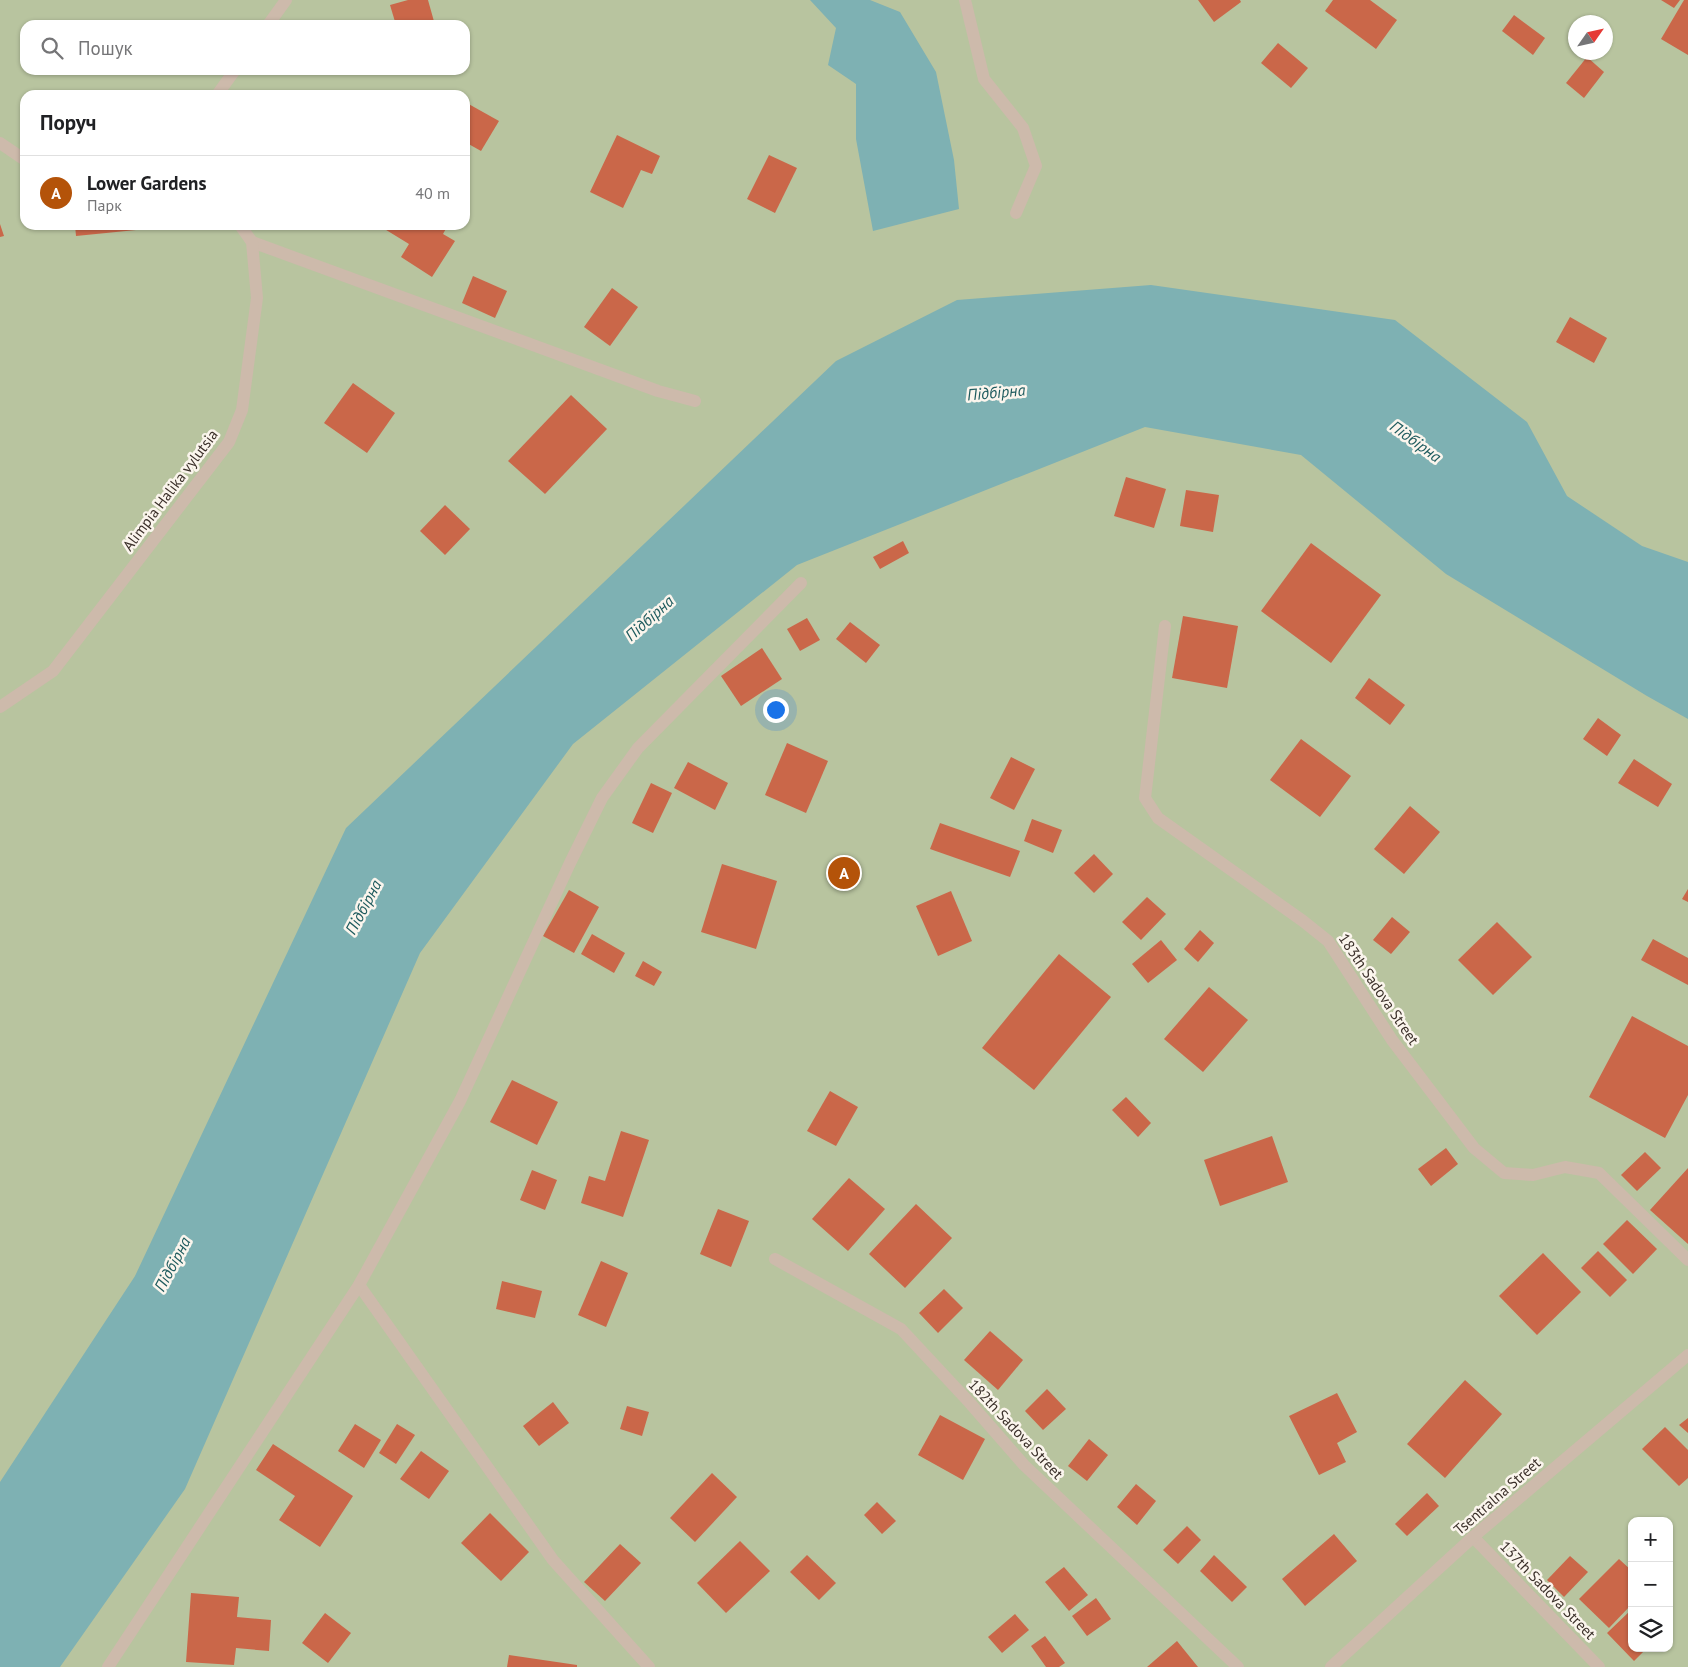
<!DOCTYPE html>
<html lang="uk">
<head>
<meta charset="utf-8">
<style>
	:root { --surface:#fff; --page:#f2f2f2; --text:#202124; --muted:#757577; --line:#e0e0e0; --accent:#b45309 }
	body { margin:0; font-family:"PT Sans",sans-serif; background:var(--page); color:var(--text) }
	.controls { position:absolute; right:15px; bottom:15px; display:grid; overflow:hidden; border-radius:10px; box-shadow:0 1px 4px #0004 }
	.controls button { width:45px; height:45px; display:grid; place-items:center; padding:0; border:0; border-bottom:1px solid var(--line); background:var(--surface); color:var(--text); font:25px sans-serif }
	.compass { position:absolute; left:1568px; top:15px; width:45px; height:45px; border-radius:50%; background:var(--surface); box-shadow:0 1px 4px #0004; rotate:56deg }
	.you { position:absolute; left:775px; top:709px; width:18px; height:18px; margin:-12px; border:4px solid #fff; border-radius:50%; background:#1a73e8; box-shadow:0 0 0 8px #1a73e833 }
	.badge { display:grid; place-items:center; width:32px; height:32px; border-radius:50%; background:var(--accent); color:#fff; font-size:16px; font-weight:700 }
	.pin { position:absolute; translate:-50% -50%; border:2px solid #fff; box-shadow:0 1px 5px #0006 }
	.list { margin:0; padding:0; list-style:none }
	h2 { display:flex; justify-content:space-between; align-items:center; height:65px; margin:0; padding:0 20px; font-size:21px }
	h2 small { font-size:16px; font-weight:400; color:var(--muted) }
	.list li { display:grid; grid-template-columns:32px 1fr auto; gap:15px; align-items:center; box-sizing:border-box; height:75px; padding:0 20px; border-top:1px solid var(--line) }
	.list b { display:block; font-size:19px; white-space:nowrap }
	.list p { margin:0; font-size:16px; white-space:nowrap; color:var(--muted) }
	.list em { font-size:16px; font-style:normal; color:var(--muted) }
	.icon { flex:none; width:28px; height:28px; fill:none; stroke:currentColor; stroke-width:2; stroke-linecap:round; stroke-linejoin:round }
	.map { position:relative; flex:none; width:1688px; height:1667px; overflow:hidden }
	.search { position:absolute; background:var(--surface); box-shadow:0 1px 4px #0004; left:20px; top:20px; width:450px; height:55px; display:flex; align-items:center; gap:12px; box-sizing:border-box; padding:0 18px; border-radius:15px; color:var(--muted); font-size:19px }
	.panel { position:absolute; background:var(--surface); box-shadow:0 1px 4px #0004; left:20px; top:90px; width:450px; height:140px; border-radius:15px }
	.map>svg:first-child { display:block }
	.green { fill:#b8c49f; fill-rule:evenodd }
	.water { fill:#7eb1b3 }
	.building { fill:#ca6749 }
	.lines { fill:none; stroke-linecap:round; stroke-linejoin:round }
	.minor { stroke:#cdbaab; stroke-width:12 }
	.labels { text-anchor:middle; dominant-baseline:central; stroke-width:5; stroke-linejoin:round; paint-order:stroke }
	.street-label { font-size:15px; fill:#3b302a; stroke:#fbf5ed }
	.water-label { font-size:16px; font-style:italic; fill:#1e5b5e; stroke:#fbf5ed }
</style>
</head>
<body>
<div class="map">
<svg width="1688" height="1667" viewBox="0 0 1688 1667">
	<rect width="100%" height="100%" fill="#f4ebe0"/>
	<!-- green -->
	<path class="green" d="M0,0H1688V1667H0ZM1576,22H1606V52H1576ZM25,25H465V70H25ZM25,95H465V225H25ZM1632,1521H1669V1648H1632Z"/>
	<!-- water -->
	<g class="water">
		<path d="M810,0H870L900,12L936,72L954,160L959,209L873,231L856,139V84L828,65L836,28Z"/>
		<path d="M1151,285L1395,320L1527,422L1567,496L1642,546L1688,562V719L1647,696L1446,574L1301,455L1145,427L797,565L573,744L420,953L185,1489L60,1667H0V1482L135,1276L346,828L836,361L957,300Z"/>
	</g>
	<!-- building -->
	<g class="building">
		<path d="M408,0H428L435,25H396L390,5Z"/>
		<path d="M1198,0H1240L1241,2L1214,22Z"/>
		<path d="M1333,0H1370L1397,20L1376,49L1325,11Z"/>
		<path d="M1661,0H1680L1674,8Z"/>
		<path d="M1684,0H1688V55L1661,39Z"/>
		<path d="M1514,15L1545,38L1533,55L1502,31Z"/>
		<path d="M1278,43L1308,68L1291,88L1261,63Z"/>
		<path d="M1587,57L1604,72L1584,98L1566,83Z"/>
		<path d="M465,102L499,121L481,151L465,142Z"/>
		<path d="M617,135L660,156L652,174L641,170L623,208L590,192Z"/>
		<path d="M769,155L797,168L775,213L747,199Z"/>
		<path d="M0,224L4,236L0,237Z"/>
		<path d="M75,225H146V229L76,236Z"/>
		<path d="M378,225H448L443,234L455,241L432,277L401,257L409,244Z"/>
		<path d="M473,276L507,291L495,318L462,303Z"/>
		<path d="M612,288L638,307L610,346L584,327Z"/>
		<path d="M1570,317L1607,338L1594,363L1556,342Z"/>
		<path d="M353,383L395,413L367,453L324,423Z"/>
		<path d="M571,395L607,429L545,494L508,461Z"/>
		<path d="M1126,477L1166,489L1154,528L1114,516Z"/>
		<path d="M1186,490L1219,495L1213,532L1180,526Z"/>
		<path d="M445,505L470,529L445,555L420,531Z"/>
		<path d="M903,541L909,553L880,569L873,557Z"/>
		<path d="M1311,543L1381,595L1331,663L1261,611Z"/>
		<path d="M1183,616L1238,626L1227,688L1172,678Z"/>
		<path d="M807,618L820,640L800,651L787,629Z"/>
		<path d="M850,622L880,645L866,663L836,639Z"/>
		<path d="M762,648L782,679L741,706L721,676Z"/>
		<path d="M1369,678L1405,705L1390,725L1355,698Z"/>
		<path d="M1598,718L1621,735L1607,756L1583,739Z"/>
		<path d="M1301,739L1351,776L1320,817L1270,780Z"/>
		<path d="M787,743L828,761L806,813L765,795Z"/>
		<path d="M1011,757L1035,769L1014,810L990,798Z"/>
		<path d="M1634,759L1672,784L1658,807L1618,783Z"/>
		<path d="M688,762L728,783L715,810L674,788Z"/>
		<path d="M651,783L672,793L653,833L632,823Z"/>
		<path d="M1410,806L1440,832L1404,874L1374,849Z"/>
		<path d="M1032,819L1062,830L1053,853L1024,841Z"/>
		<path d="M940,823L1020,851L1010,877L930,849Z"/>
		<path d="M1094,854L1113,874L1094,893L1074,873Z"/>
		<path d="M722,864L777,881L756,949L701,932Z"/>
		<path d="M1688,889V902L1682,899Z"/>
		<path d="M569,890L599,907L574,953L543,936Z"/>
		<path d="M951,891L972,941L938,956L916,906Z"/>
		<path d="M1147,897L1166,914L1141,940L1122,922Z"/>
		<path d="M1392,917L1410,932L1391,954L1373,940Z"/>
		<path d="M1497,922L1532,957L1493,995L1458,960Z"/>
		<path d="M1200,930L1214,943L1198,962L1184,949Z"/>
		<path d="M592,934L625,953L614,973L581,954Z"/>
		<path d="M1653,939L1688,958V985L1641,960Z"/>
		<path d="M1161,940L1177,960L1148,983L1132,964Z"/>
		<path d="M1059,954L1111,997L1034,1090L982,1048Z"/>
		<path d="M643,961L662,972L654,986L635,976Z"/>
		<path d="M1209,987L1248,1020L1203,1072L1164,1039Z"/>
		<path d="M1632,1016L1688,1046V1095L1665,1138L1589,1097Z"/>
		<path d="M512,1080L558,1102L537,1145L490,1122Z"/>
		<path d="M830,1091L858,1107L836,1146L807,1131Z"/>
		<path d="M1126,1097L1151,1123L1138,1137L1112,1110Z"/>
		<path d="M621,1131L649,1140L623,1217L581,1203L589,1176L605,1181Z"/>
		<path d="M1272,1136L1288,1182L1220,1206L1204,1160Z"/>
		<path d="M1446,1148L1458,1164L1431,1186L1418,1169Z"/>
		<path d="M1645,1152L1661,1168L1637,1191L1621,1175Z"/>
		<path d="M1688,1168V1244L1650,1210Z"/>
		<path d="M532,1170L557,1180L545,1210L520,1200Z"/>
		<path d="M849,1178L885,1209L848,1251L812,1219Z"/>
		<path d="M916,1204L952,1238L905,1288L869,1254Z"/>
		<path d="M718,1209L749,1221L731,1267L700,1254Z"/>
		<path d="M1627,1220L1657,1249L1633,1274L1603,1244Z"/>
		<path d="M1598,1251L1627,1280L1610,1297L1581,1268Z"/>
		<path d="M1543,1253L1581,1292L1537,1335L1499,1296Z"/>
		<path d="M601,1261L628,1273L606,1327L578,1315Z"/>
		<path d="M502,1281L542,1291L535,1318L496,1309Z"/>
		<path d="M944,1289L963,1308L938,1333L919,1313Z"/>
		<path d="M990,1331L1023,1360L998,1390L964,1360Z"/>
		<path d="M1465,1380L1502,1414L1445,1478L1407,1444Z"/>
		<path d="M1047,1389L1066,1409L1043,1430L1025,1411Z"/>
		<path d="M1337,1393L1357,1432L1337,1443L1346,1462L1319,1475L1289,1416Z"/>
		<path d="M553,1402L569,1423L539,1446L523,1426Z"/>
		<path d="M627,1406L649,1412L642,1436L620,1429Z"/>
		<path d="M940,1415L985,1439L963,1480L918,1455Z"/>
		<path d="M1688,1418V1433L1679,1425Z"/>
		<path d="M355,1424L381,1440L364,1468L338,1451Z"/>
		<path d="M397,1424L415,1435L396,1464L379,1453Z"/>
		<path d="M1665,1427L1688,1450V1478L1679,1486L1642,1449Z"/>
		<path d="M1089,1439L1108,1455L1087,1481L1068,1466Z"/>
		<path d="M273,1444L353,1496L320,1547L279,1520L295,1496L256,1470Z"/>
		<path d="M421,1451L449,1471L429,1499L400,1479Z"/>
		<path d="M712,1473L737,1497L695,1542L670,1518Z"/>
		<path d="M1136,1484L1156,1501L1137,1525L1117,1507Z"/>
		<path d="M1427,1493L1439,1506L1407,1536L1395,1524Z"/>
		<path d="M877,1502L896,1521L882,1534L864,1515Z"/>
		<path d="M490,1513L529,1552L501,1581L461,1543Z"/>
		<path d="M1187,1526L1201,1540L1178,1564L1163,1550Z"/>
		<path d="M1334,1534L1357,1561L1305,1606L1282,1579Z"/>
		<path d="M740,1541L770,1571L726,1613L697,1583Z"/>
		<path d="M620,1544L641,1563L605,1601L584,1582Z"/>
		<path d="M807,1555L836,1583L819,1600L790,1572Z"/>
		<path d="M1214,1555L1247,1587L1232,1602L1200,1571Z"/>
		<path d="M1570,1556L1588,1572L1564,1597L1547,1580Z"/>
		<path d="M1619,1559L1632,1571V1604L1609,1628L1579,1599Z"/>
		<path d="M1064,1567L1088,1595L1069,1611L1045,1582Z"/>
		<path d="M191,1593L239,1597L237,1617L271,1620L269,1651L236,1648L234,1665L186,1662Z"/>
		<path d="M1096,1598L1111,1619L1087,1636L1072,1616Z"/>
		<path d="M1632,1609V1648H1647L1634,1661L1607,1633Z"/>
		<path d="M325,1613L351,1633L328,1663L302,1643Z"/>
		<path d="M1015,1614L1029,1630L1002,1653L988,1637Z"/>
		<path d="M1045,1636L1065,1663L1059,1667H1046L1031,1646Z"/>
		<path d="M1177,1641L1198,1667H1147Z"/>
		<path d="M509,1655L577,1665V1667H507Z"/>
	</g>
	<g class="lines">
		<!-- minor -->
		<g class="minor">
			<path d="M965,0L984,79L1023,128L1036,166L1016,213"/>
			<path d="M268,25L286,0"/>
			<path d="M217,95L235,70"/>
			<path d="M0,143L25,160"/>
			<path d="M252,242L658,391L695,401"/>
			<path d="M1165,626L1145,798L1158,818L1303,921L1328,941L1392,1040L1474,1148L1504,1173L1533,1175L1565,1167L1599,1173L1688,1260"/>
			<path d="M0,707L53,671L229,442L242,410L257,298L252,242L240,225"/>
			<path d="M775,1259L901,1329L969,1402L1024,1465L1238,1667"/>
			<path d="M359,1285L553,1560L649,1667"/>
			<path d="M1473,1537L1599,1667"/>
			<path d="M108,1667L359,1285L460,1101L570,863L602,798L638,748L801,583"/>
			<path d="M1331,1667L1473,1537L1688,1355"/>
		</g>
	</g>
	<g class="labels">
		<!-- street labels -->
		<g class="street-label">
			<text transform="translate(170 490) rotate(-53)">Alimpia Halika vylutsia</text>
			<text transform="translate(1379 989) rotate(56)">183th Sadova Street</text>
			<text transform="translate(1016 1429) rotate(47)">182th Sadova Street</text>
			<text transform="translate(1497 1496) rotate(-41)">Tsentralna Street</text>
			<text transform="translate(1548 1590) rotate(46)">137th Sadova Street</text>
		</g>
		<!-- water labels -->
		<g class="water-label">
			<text transform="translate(996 392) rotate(-5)">Підбірна</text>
			<text transform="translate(1416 441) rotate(36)">Підбірна</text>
			<text transform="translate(649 618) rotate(-42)">Підбірна</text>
			<text transform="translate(363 907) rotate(-62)">Підбірна</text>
			<text transform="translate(172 1264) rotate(-62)">Підбірна</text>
		</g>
	</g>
</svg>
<div class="controls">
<button>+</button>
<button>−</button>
<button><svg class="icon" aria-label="layers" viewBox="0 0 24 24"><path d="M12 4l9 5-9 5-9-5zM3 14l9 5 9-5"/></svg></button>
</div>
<svg class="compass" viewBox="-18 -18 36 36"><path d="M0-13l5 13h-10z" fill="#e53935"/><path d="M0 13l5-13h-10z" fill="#757577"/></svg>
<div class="you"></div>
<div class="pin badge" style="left:844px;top:873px">A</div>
<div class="search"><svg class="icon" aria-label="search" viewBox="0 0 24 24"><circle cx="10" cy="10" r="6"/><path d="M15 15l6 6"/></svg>Пошук</div>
<section class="panel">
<h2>Поруч<small></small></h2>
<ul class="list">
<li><span class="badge">A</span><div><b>Lower Gardens</b><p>Парк</p></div><em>40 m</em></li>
</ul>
</section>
</div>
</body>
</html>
